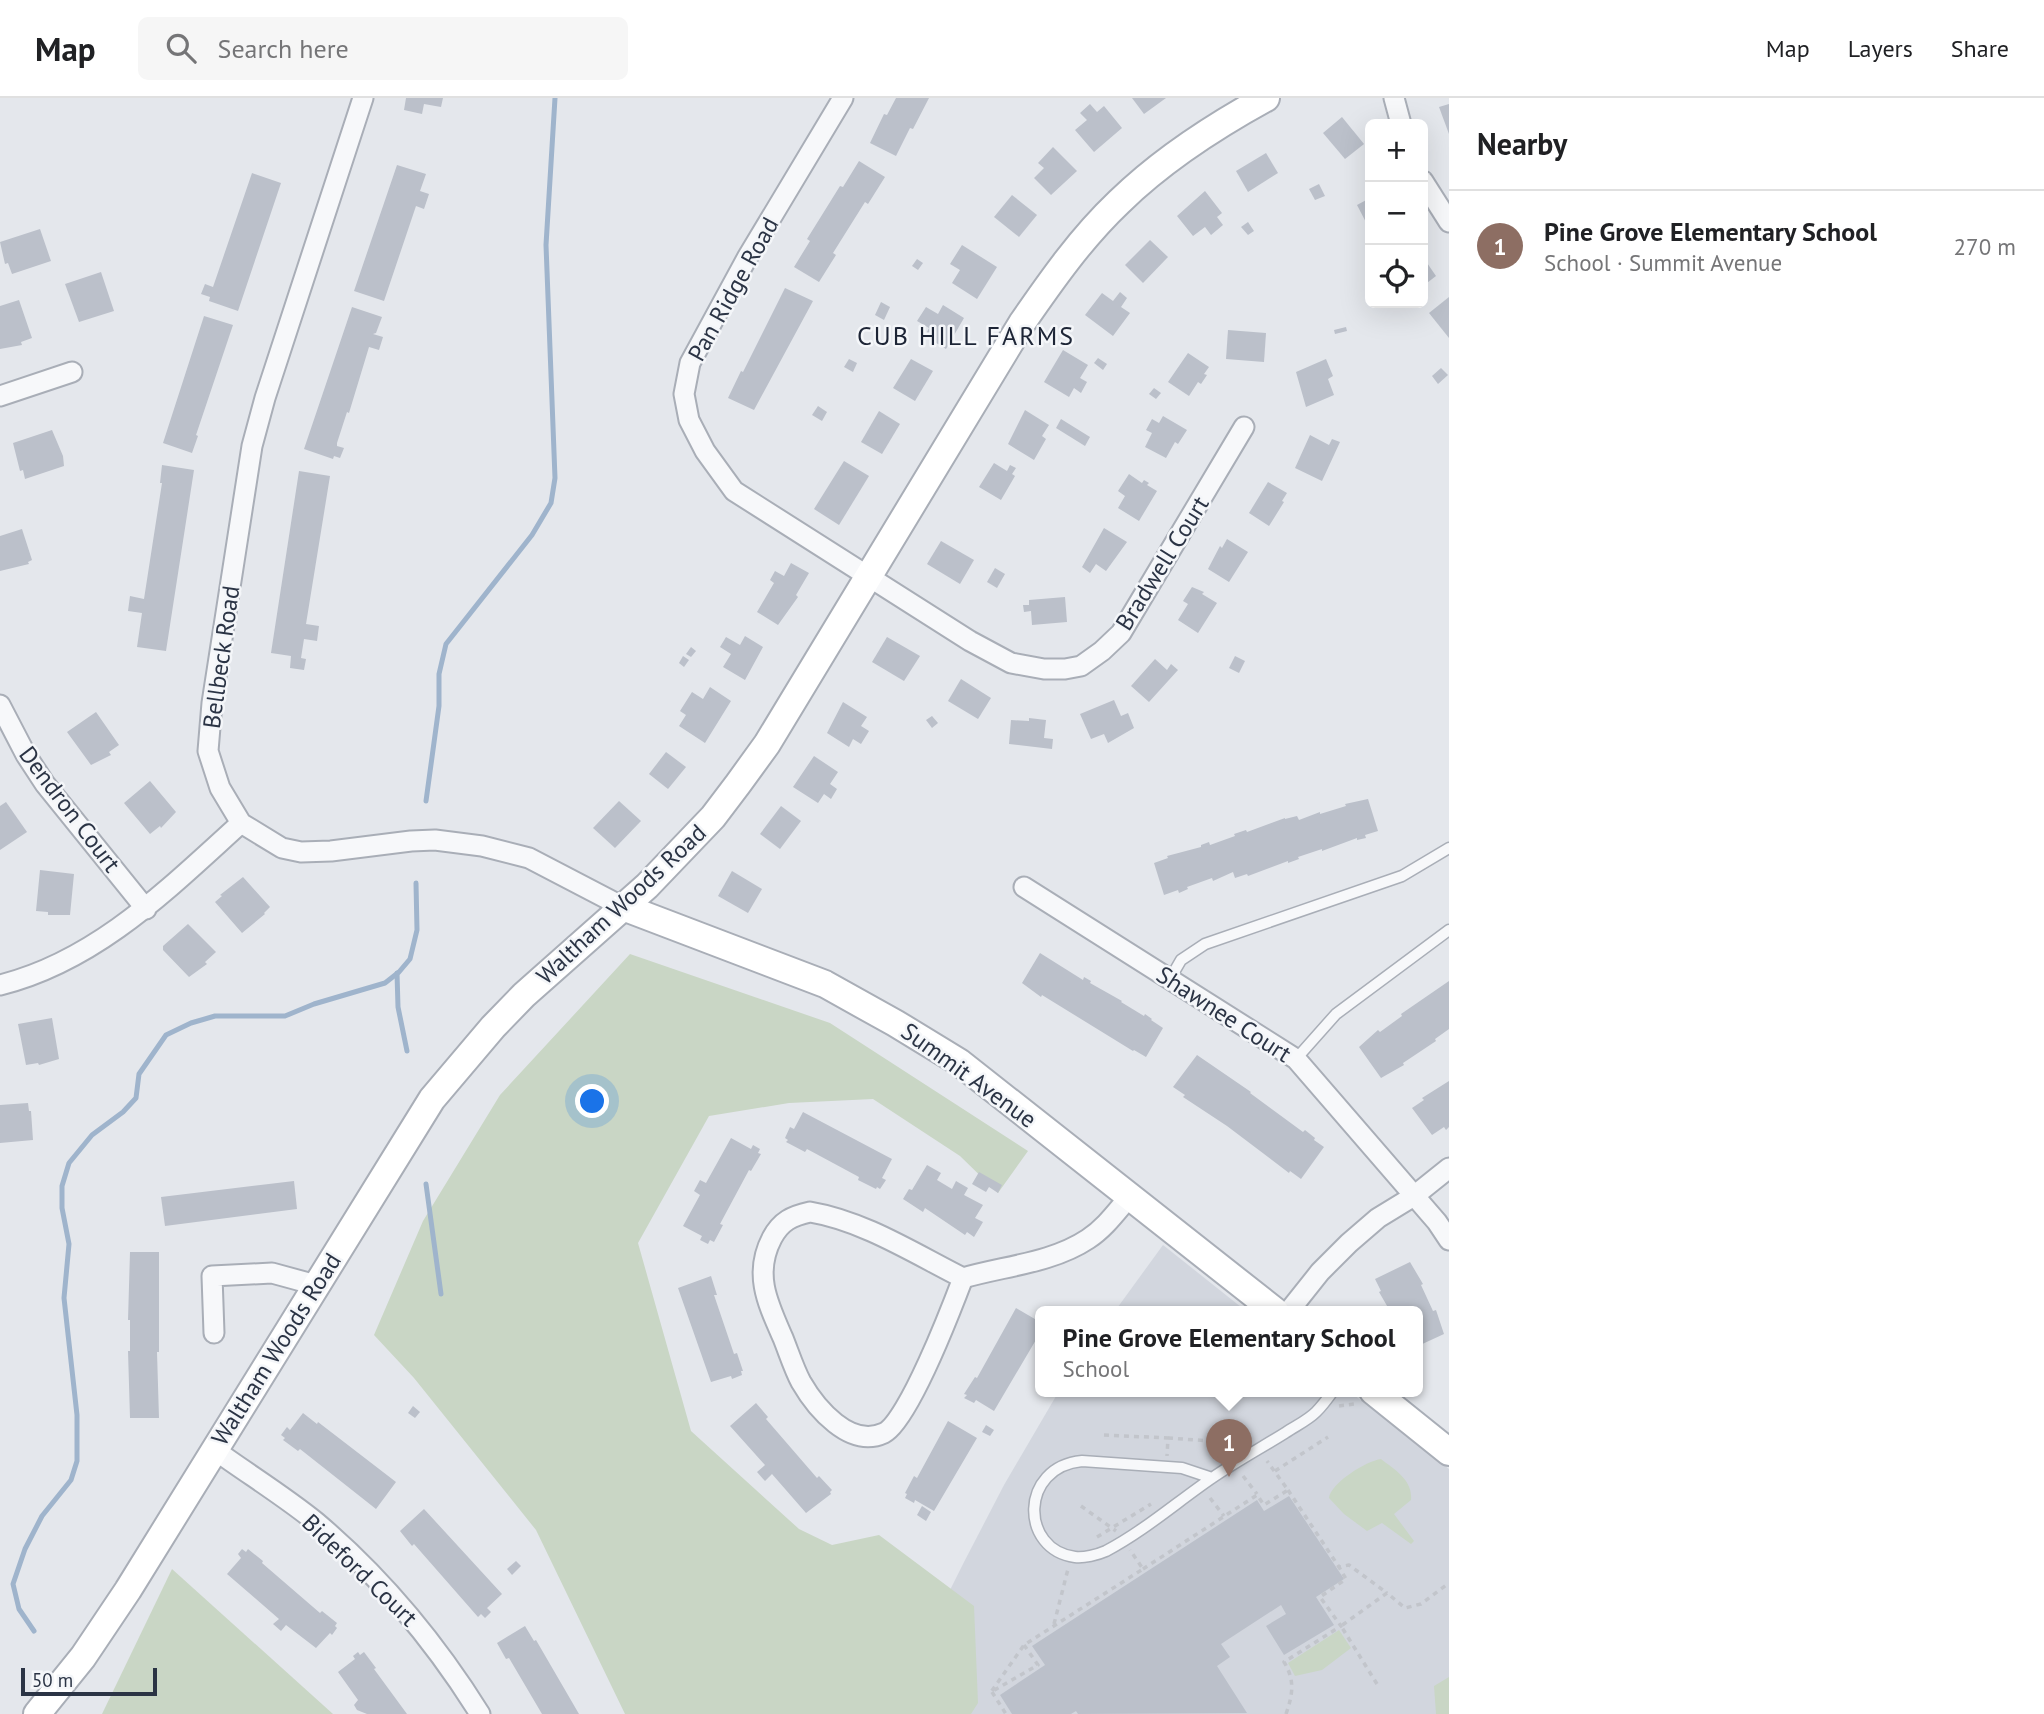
<!DOCTYPE html>
<html lang="en">
<head>
<meta charset="utf-8">
<style>
	:root { --surface:#fff; --page:#f6f6f6; --text:#202124; --muted:#757577; --line:#e0e0e0; --accent:#0b8043 }
	body { margin:0; font-family:"PT Sans",sans-serif; background:var(--page); color:var(--text) }
	.controls { position:absolute; right:21px; top:21px; display:grid; overflow:hidden; border-radius:10px; box-shadow:0 7px 28px #0002 }
	.controls button { width:63px; height:63px; display:grid; place-items:center; padding:0; border:0; border-bottom:2px solid var(--line); background:var(--surface); color:var(--text); font:35px sans-serif }
	.scale { position:absolute; left:21px; bottom:18px; width:136px; box-sizing:border-box; padding-left:7px; border:4px solid #2b3445; border-top:0; font-size:19px; line-height:24px; white-space:nowrap; color:#2b3445; -webkit-text-stroke:5px #f4f6f9; paint-order:stroke }
	.you { position:absolute; left:593px; top:1004px; width:24px; height:24px; margin:-18px; border:5px solid #fff; border-radius:50%; background:#1a73e8; box-shadow:0 0 0 10px #1a73e833 }
	.badge { display:grid; place-items:center; width:46px; height:46px; border-radius:50%; background:var(--accent); color:#fff; font-size:23px; font-weight:700 }
	.pin { position:absolute; translate:-50% -58px; filter:drop-shadow(0 2px 4px #0008) }
	.pin::after { content:''; position:absolute; top:37px; width:24px; height:21px; background:inherit; clip-path:polygon(0 0,100% 0,50% 100%) }
	.popup { position:absolute; left:1035px; top:1208px; width:388px; height:91px; box-sizing:border-box; display:grid; place-content:center; border-radius:10px; background:var(--surface); filter:drop-shadow(0 2px 5px #0005); font-size:23px; white-space:nowrap; color:var(--muted) }
	.popup b { font-size:26px; color:var(--text) }
	.popup::after { content:''; position:absolute; left:50%; top:100%; margin-left:-14px; border:14px solid transparent; border-top-color:var(--surface) }
	.list { margin:0; padding:0; list-style:none }
	h2 { display:flex; justify-content:space-between; align-items:center; height:91px; margin:0; padding:0 28px; font-size:30px }
	h2 small { font-size:23px; font-weight:400; color:var(--muted) }
	.list li { display:grid; grid-template-columns:46px 1fr auto; gap:21px; align-items:center; box-sizing:border-box; height:112px; padding:0 28px; border-top:2px solid var(--line) }
	.list b { display:block; font-size:26px; white-space:nowrap }
	.list p { margin:0; font-size:23px; white-space:nowrap; color:var(--muted) }
	.list em { font-size:23px; font-style:normal; color:var(--muted) }
	.icon { flex:none; width:38px; height:38px; fill:none; stroke:currentColor; stroke-width:2; stroke-linecap:round; stroke-linejoin:round }
	.map { position:relative; flex:none; width:1449px; height:1616px; overflow:hidden }
	header { display:flex; align-items:center; gap:42px; box-sizing:border-box; height:98px; padding:0 35px; background:var(--surface); border-bottom:2px solid var(--line) }
	header strong { font-size:33px }
	nav { display:flex; gap:38px; margin-inline-start:auto; font-size:24px }
	.search { width:490px; height:63px; background:var(--page); display:flex; align-items:center; gap:18px; box-sizing:border-box; padding:0 24px; border-radius:10px; color:var(--muted); font-size:26px }
	main { display:flex }
	aside { flex:1; background:var(--surface) }
	.map>svg:first-child { display:block }
	.built { fill:#d2d6de }
	.green { fill:#c9d6c5 }
	.lines { fill:none; stroke-linecap:round; stroke-linejoin:round }
	.stream { stroke:#9fb4cc; stroke-width:5 }
	.building { fill:#bbc0ca }
	.lane-casing { stroke:#a9aeb7; stroke-width:13 }
	.street-casing { stroke:#a9aeb7; stroke-width:23 }
	.secondary-casing { stroke:#a9aeb7; stroke-width:30 }
	.path { stroke:#c2c5cb; stroke-width:3.5; stroke-dasharray:5 5; stroke-linecap:butt }
	.lane { stroke:#f7f8fa; stroke-width:10 }
	.street { stroke:#f7f8fa; stroke-width:19 }
	.secondary { stroke:#fff; stroke-width:26 }
	.labels { text-anchor:middle; dominant-baseline:central; stroke-width:5; stroke-linejoin:round; paint-order:stroke }
	.street-label { font-size:24px; fill:#2b3445; stroke:#f4f6f9 }
	.neighbourhood-label { font-size:26px; letter-spacing:2px; fill:#1d2536; stroke:#f4f6f9 }
</style>
</head>
<body>
<header>
<strong>Map</strong>
<div class="search"><svg class="icon" aria-label="search" viewBox="0 0 24 24"><circle cx="10" cy="10" r="6"/><path d="M15 15l6 6"/></svg>Search here</div>
<nav><a>Map</a><a>Layers</a><a>Share</a></nav>
</header>
<main>
<div class="map">
<svg width="1449" height="1616" viewBox="0 0 1449 1616">
	<rect width="100%" height="100%" fill="#e4e7ec"/>
	<!-- built -->
	<g class="built">
		<path d="M1163,1147L1246,1213H1115Z"/>
		<path d="M1059,1293H1349L1449,1371V1616H897L938,1516L963,1466L1004,1387Z"/>
	</g>
	<!-- green -->
	<g class="green">
		<path d="M630,856L830,925L1028,1053L998,1095L960,1058L873,1001L789,1005L709,1018L638,1145L691,1333L799,1431L832,1447L879,1437L974,1508L978,1605L971,1616H625L536,1432L414,1280L374,1237L423,1123L500,997Z"/>
		<path d="M1381,1361C1395,1372 1413,1382 1411,1402L1394,1416L1414,1443L1411,1446L1382,1425L1367,1433L1344,1416L1329,1400C1331,1385 1366,1363 1381,1361Z"/>
		<path d="M172,1471L333,1616H102Z"/>
		<path d="M1339,1532L1351,1550L1322,1572L1295,1578L1288,1565Z"/>
		<path d="M1449,1579V1616H1436L1434,1588Z"/>
	</g>
	<g class="lines">
		<!-- stream -->
		<g class="stream">
			<path d="M426,703L439,608V576L446,546L532,437L551,405L555,380L546,147L555,0"/>
			<path d="M397,875L398,909L407,953"/>
			<path d="M426,1086L441,1196"/>
			<path d="M34,1533L19,1511L13,1486L25,1451L42,1418L71,1382L77,1363V1317L64,1200L69,1146L62,1110V1088L69,1065L92,1037L123,1014L136,1000L139,976L166,937L191,925L215,918H285L314,906L385,885L399,874L410,861L417,832L416,785"/>
		</g>
	</g>
	<!-- building -->
	<g class="building">
		<path d="M406,0H443L441,9L424,6L422,16L404,12Z"/>
		<path d="M896,0H929L913,31L910,30L896,58L870,45L884,16L887,17Z"/>
		<path d="M1132,0H1166L1144,16Z"/>
		<path d="M1090,6L1097,14L1104,8L1122,30L1094,54L1075,32L1087,22L1080,15Z"/>
		<path d="M1449,6V36L1439,9Z"/>
		<path d="M1342,19L1364,46L1345,61L1323,35Z"/>
		<path d="M1053,49L1077,73L1051,97L1034,80L1044,70L1038,65Z"/>
		<path d="M1266,55L1278,75L1248,94L1236,73Z"/>
		<path d="M859,63L885,79L868,106L865,104L833,155L836,157L819,184L794,169L810,143L807,141L840,88L843,89Z"/>
		<path d="M397,67L426,76L420,93L429,96L424,111L416,108L384,203L354,193Z"/>
		<path d="M252,75L281,85L238,213L209,203L210,199L201,196L205,186L213,189Z"/>
		<path d="M1319,86L1325,98L1315,102L1309,91Z"/>
		<path d="M1205,93L1222,115L1217,119L1223,127L1211,137L1205,129L1193,138L1177,118Z"/>
		<path d="M1012,97L1037,117L1019,139L994,119Z"/>
		<path d="M1370,100V132L1357,107Z"/>
		<path d="M1248,124L1254,133L1248,137L1241,129Z"/>
		<path d="M40,131L51,163L12,176L8,165L5,166L0,144Z"/>
		<path d="M1150,142L1168,159L1143,185L1125,167Z"/>
		<path d="M962,147L997,169L977,201L952,185L960,172L950,166Z"/>
		<path d="M1423,159L1436,178L1423,188Z"/>
		<path d="M917,161L923,165L918,172L912,168Z"/>
		<path d="M101,174L114,213L79,224L65,186Z"/>
		<path d="M785,190L813,203L754,312L728,300L741,273L743,274Z"/>
		<path d="M1120,194L1127,200L1121,209L1130,215L1113,238L1085,217L1102,195L1113,203Z"/>
		<path d="M1449,199V240L1429,215Z"/>
		<path d="M19,202L32,240L21,244L22,247L0,251V208Z"/>
		<path d="M881,204L890,209L884,222L875,217Z"/>
		<path d="M943,207L964,220L946,251L925,238L929,230L917,223L926,209L938,216Z"/>
		<path d="M352,209L382,219L376,235L373,236L383,239L379,252L369,249L349,315L347,314L337,345V348L344,350L340,360L334,358L333,361L304,351Z"/>
		<path d="M204,218L233,227L196,337L198,338L192,355L163,345Z"/>
		<path d="M1346,229L1347,233L1335,236L1334,232Z"/>
		<path d="M1228,232L1266,235L1264,264L1226,261Z"/>
		<path d="M1063,252L1088,267L1080,280L1087,284L1081,295L1074,290L1069,299L1044,284Z"/>
		<path d="M1188,255L1209,269L1204,276L1207,277L1201,286L1198,284L1189,298L1168,284Z"/>
		<path d="M1098,260L1107,266L1103,272L1094,265Z"/>
		<path d="M849,261L857,265L853,274L844,269Z"/>
		<path d="M911,261L933,273L915,303L893,290Z"/>
		<path d="M1326,261L1333,278L1328,281L1334,297L1306,309L1296,274Z"/>
		<path d="M1441,270L1448,277L1438,286L1432,278Z"/>
		<path d="M1154,290L1161,295L1156,301L1149,296Z"/>
		<path d="M818,308L827,314L822,323L812,317Z"/>
		<path d="M1025,312L1049,327L1042,338L1046,341L1034,362L1008,346Z"/>
		<path d="M879,313L900,326L882,356L861,344Z"/>
		<path d="M1163,318L1187,332L1178,346L1175,344L1166,360L1145,349L1152,335L1146,332L1152,321L1159,325Z"/>
		<path d="M1061,321L1090,339L1085,348L1056,330Z"/>
		<path d="M52,332L63,358L64,368L25,381L23,372L20,373L13,345Z"/>
		<path d="M1310,337L1329,347L1332,341L1340,344L1322,383L1295,370Z"/>
		<path d="M844,363L869,378L839,427L814,411Z"/>
		<path d="M994,365L1007,373L1010,367L1016,370L1012,376L1015,378L1001,402L979,389Z"/>
		<path d="M162,367L194,372L166,553L137,549L142,515L128,513L130,498L144,501L162,385H160Z"/>
		<path d="M299,373L330,378L306,526L319,528L317,543L304,541L301,560L306,561L304,572L290,570L291,558L271,555Z"/>
		<path d="M1129,376L1142,385L1144,382L1149,385L1147,387L1157,393L1139,423L1118,410L1125,398L1118,393Z"/>
		<path d="M1268,384L1287,395L1282,403L1284,404L1269,428L1249,415Z"/>
		<path d="M1104,430L1127,444L1106,473L1096,466L1090,475L1082,469Z"/>
		<path d="M22,431L32,462L28,464L29,466L0,473V438Z"/>
		<path d="M1227,441L1248,454L1229,484L1208,471L1220,448L1222,450Z"/>
		<path d="M941,443L974,462L960,486L927,466Z"/>
		<path d="M791,465L809,475L796,497L798,499L778,527L757,514L774,485L770,482L775,473L784,478Z"/>
		<path d="M995,470L1005,476L997,490L987,484Z"/>
		<path d="M1192,489L1204,494L1202,496L1217,505L1198,535L1178,522L1188,506L1183,503Z"/>
		<path d="M1065,499L1067,524L1032,527L1031,513L1024,514L1023,507H1029V502Z"/>
		<path d="M745,538L763,549L745,582L723,569L731,556L720,549L726,539L740,547Z"/>
		<path d="M887,539L920,558L904,583L872,564Z"/>
		<path d="M691,549L696,553L691,559L686,556Z"/>
		<path d="M683,558L689,562L684,569L679,565Z"/>
		<path d="M1235,558L1245,563L1239,575L1229,570Z"/>
		<path d="M1155,561L1167,572L1171,566L1178,572L1149,604L1131,588Z"/>
		<path d="M961,581L991,600L978,621L948,603Z"/>
		<path d="M710,589L731,603L705,645L679,628L686,617L680,613L692,594L703,601Z"/>
		<path d="M1114,602L1121,618L1128,615L1134,630L1108,645L1104,636L1091,641L1080,616Z"/>
		<path d="M843,604L867,619L861,628L869,633L861,646L853,641L849,649L827,635Z"/>
		<path d="M96,614L119,647L109,654L111,657L91,667L67,634Z"/>
		<path d="M932,618L938,625L932,630L926,622Z"/>
		<path d="M1029,620L1046,622L1044,640L1053,641L1052,651L1009,646L1011,622L1029,623Z"/>
		<path d="M666,654L686,669L668,691L649,676Z"/>
		<path d="M814,658L838,674L830,686L837,691L831,701L824,696L818,705L793,689Z"/>
		<path d="M150,683L176,714L161,730L160,728L150,736L124,705Z"/>
		<path d="M1368,701L1378,733L1365,737L1366,740L1357,742V740L1322,753V751L1298,759L1299,761L1288,765V763L1248,778L1247,776L1235,780L1233,774L1213,783L1212,780L1187,789L1188,791L1179,795L1178,792L1164,797L1154,765L1168,760L1167,758L1201,749V747L1209,744L1210,747L1235,738L1234,736L1246,732L1247,734L1285,720V721L1297,718L1299,722L1320,714V716L1346,708L1345,706Z"/>
		<path d="M619,703L641,723L615,750L593,730Z"/>
		<path d="M6,704L27,734L0,752V708Z"/>
		<path d="M781,708L801,723L780,751L760,736Z"/>
		<path d="M40,772L74,776L70,817H48V814L36,813Z"/>
		<path d="M732,773L762,791L748,815L718,798Z"/>
		<path d="M243,779L270,809L264,815L265,816L242,835L215,804L222,798L220,797Z"/>
		<path d="M188,826L216,854L205,864L207,866L189,879L163,852V848Z"/>
		<path d="M1040,855L1083,882L1084,879L1091,883L1090,885L1122,903L1121,904L1144,918L1145,916L1152,921L1151,922L1163,930L1146,959L1134,952L1133,953L1042,897L1041,899L1022,885Z"/>
		<path d="M1449,883V931L1435,941L1436,943L1403,965L1404,967L1381,980L1359,949L1378,932L1380,934L1402,918L1401,916Z"/>
		<path d="M52,920L59,961L39,967L38,965L26,967L18,926Z"/>
		<path d="M1197,957L1251,994L1250,995L1303,1034L1305,1032L1315,1040L1314,1042L1324,1049L1301,1081L1290,1073L1289,1075L1227,1028L1183,999L1185,997L1173,989Z"/>
		<path d="M1449,983V1029L1446,1032L1444,1029L1432,1037L1412,1010L1424,1002L1422,1000Z"/>
		<path d="M28,1005L29,1013H31L33,1042L0,1045V1007Z"/>
		<path d="M803,1014L892,1061L882,1080L886,1082L880,1091L877,1089L876,1091L858,1082L859,1079L807,1051L805,1054L786,1044L788,1042L785,1040L790,1029L794,1031Z"/>
		<path d="M731,1040L751,1051L753,1047L760,1051L758,1055L761,1056L751,1073L749,1072L720,1126L723,1127L714,1144L710,1142L708,1146L700,1142L702,1138L683,1128L700,1097L694,1093L700,1082L706,1085Z"/>
		<path d="M927,1067L941,1075L937,1082L952,1091L956,1083L968,1090L964,1097L983,1107L975,1120L983,1124L974,1139L967,1134L965,1137L925,1110L923,1114L903,1101L909,1091L912,1092Z"/>
		<path d="M979,1074L1002,1087L998,1095L989,1089L986,1094L972,1086Z"/>
		<path d="M294,1083L297,1111L165,1128L161,1099Z"/>
		<path d="M130,1154H159V1254H157L159,1320H130L128,1253H130V1222H128Z"/>
		<path d="M1410,1164L1423,1186L1421,1187L1433,1213L1436,1212L1444,1236L1418,1248V1213H1390L1379,1194L1381,1193L1375,1181Z"/>
		<path d="M711,1178L717,1197H714L734,1256L737,1255L743,1273H741L742,1277L732,1281L731,1278L711,1284L678,1190Z"/>
		<path d="M1016,1210L1040,1224V1235L994,1313L976,1302L974,1305L964,1300L967,1297L964,1296L975,1279L977,1280Z"/>
		<path d="M756,1305L768,1319L766,1321L817,1380L819,1378L832,1392L830,1394L831,1396L806,1415L772,1376L765,1383L757,1374L765,1367L730,1328Z"/>
		<path d="M413,1308L420,1314L415,1320L408,1315Z"/>
		<path d="M303,1315L317,1326L318,1324L396,1384L376,1411L300,1351L298,1353L283,1342L285,1340L281,1337L287,1329L290,1332Z"/>
		<path d="M948,1323L977,1340L934,1413L915,1402L914,1405L905,1400L907,1396L905,1395L914,1378L917,1380Z"/>
		<path d="M986,1327L994,1332L990,1338L982,1334Z"/>
		<path d="M1289,1398L1344,1481L1316,1499L1334,1527L1284,1557L1266,1528L1286,1516L1281,1507L1221,1546L1230,1559L1217,1568L1247,1615L1078,1616L1076,1613L1071,1616H1012L1000,1597L1045,1567L1032,1548L1257,1402L1264,1413Z"/>
		<path d="M922,1408L931,1414L926,1423L917,1417Z"/>
		<path d="M424,1411L502,1496L487,1510L491,1514L485,1520L481,1516L478,1519L414,1446L412,1448L400,1433Z"/>
		<path d="M242,1451L246,1454L248,1451L263,1463L262,1465L320,1515L322,1513L337,1525L335,1528L337,1530L332,1537L330,1535L316,1550L286,1527L281,1533L273,1526L279,1521L227,1476L241,1460L238,1456Z"/>
		<path d="M516,1463L521,1468L512,1477L507,1471Z"/>
		<path d="M525,1528L534,1543L536,1542L579,1616H542L509,1560L506,1561L497,1545Z"/>
		<path d="M358,1554L360,1557L364,1554L376,1570L374,1571L407,1616H367L357,1612L354,1607L358,1602L338,1574L355,1561L353,1558Z"/>
	</g>
	<g class="lines">
		<!-- lane casing -->
		<g class="lane-casing">
			<g id="lane">
				<path d="M1170,881L1181,862L1205,846L1402,778L1449,750"/>
				<path d="M1296,961L1336,916L1449,832"/>
				<path d="M1212,1380L1182,1370L1082,1363C1019,1369 1020,1452 1075,1459C1084,1460 1097,1457 1106,1453C1144,1433 1177,1404 1212,1380C1235,1364 1261,1350 1285,1335C1295,1328 1307,1323 1316,1314C1322,1308 1328,1300 1333,1293"/>
			</g>
		</g>
		<!-- street casing -->
		<g class="street-casing">
			<g id="street">
				<path d="M363,0L265,300L252,348L212,605L208,653L220,690L241,725L282,750L301,754L331,753L411,743L435,742L482,748L529,760L623,809"/>
				<path d="M843,0L747,160L690,265L684,296L689,322L705,353L734,393L970,543L1011,565L1044,571H1065L1081,568L1102,553L1121,535L1244,329"/>
				<path d="M1394,0L1401,26"/>
				<path d="M1423,83L1449,124"/>
				<path d="M0,298L72,274"/>
				<path d="M0,607L26,657L45,686L146,811"/>
				<path d="M1024,789L1296,961L1437,1124L1449,1142"/>
				<path d="M0,887C97,863 169,790 241,725"/>
				<path d="M810,1114C864,1123 915,1156 963,1180C952,1209 908,1324 884,1335C850,1351 816,1310 801,1284C794,1271 789,1255 783,1240C768,1206 753,1176 772,1140C781,1123 792,1118 810,1114Z"/>
				<path d="M963,1180C1004,1168 1052,1165 1088,1141C1105,1130 1117,1113 1130,1098"/>
				<path d="M1289,1213L1320,1174L1349,1145L1378,1120L1414,1098L1449,1070"/>
				<path d="M214,1235L212,1178L272,1175L316,1187"/>
				<path d="M215,1352C248,1376 284,1398 316,1424C381,1479 435,1544 480,1616"/>
			</g>
		</g>
		<!-- secondary casing -->
		<g class="secondary-casing">
			<g id="secondary">
				<path d="M623,809L825,886L895,925L959,964L1275,1213"/>
				<path d="M1373,1293L1449,1354"/>
				<path d="M37,1616L83,1559L128,1492L432,1001L493,929L524,897L647,788L713,719L738,686L767,646L1022,225C1051,183 1081,140 1119,104C1162,62 1213,29 1266,0"/>
			</g>
		</g>
		<!-- path -->
		<g class="path">
			<path d="M1339,1308L1354,1306"/>
			<path d="M1104,1337L1168,1340L1167,1358"/>
			<path d="M1168,1340L1211,1343"/>
			<path d="M1275,1373L1328,1339"/>
			<path d="M1243,1378L1257,1396"/>
			<path d="M1288,1392L1339,1469"/>
			<path d="M1210,1400L1224,1418"/>
			<path d="M1081,1408L1116,1433"/>
			<path d="M1097,1439L1151,1406"/>
			<path d="M1143,1471L1257,1397L1264,1407L1288,1392L1267,1363"/>
			<path d="M1054,1526L1068,1471"/>
			<path d="M1024,1547L1038,1567L991,1594L1024,1547L1143,1471L1130,1452"/>
			<path d="M1377,1586L1341,1528L1387,1495L1405,1510L1421,1506L1449,1485"/>
			<path d="M992,1594L1006,1616"/>
			<path d="M1286,1616C1293,1596 1295,1582 1284,1564L1341,1528L1320,1499L1346,1481L1339,1469L1349,1467L1387,1495"/>
		</g>
		<!-- lane -->
		<use href="#lane" class="lane"/>
		<!-- street -->
		<use href="#street" class="street"/>
		<!-- secondary -->
		<use href="#secondary" class="secondary"/>
	</g>
	<g class="labels">
		<!-- street labels -->
		<g class="street-label">
			<text transform="translate(733 191) rotate(-61)">Pan Ridge Road</text>
			<text transform="translate(1162 465) rotate(-58)">Bradwell Court</text>
			<text transform="translate(221 559) rotate(-82)">Bellbeck Road</text>
			<text transform="translate(70 711) rotate(53)">Dendron Court</text>
			<text transform="translate(621 806) rotate(-43)">Waltham Woods Road</text>
			<text transform="translate(1224 916) rotate(33)">Shawnee Court</text>
			<text transform="translate(969 977) rotate(36)">Summit Avenue</text>
			<text transform="translate(276 1251) rotate(-58)">Waltham Woods Road</text>
			<text transform="translate(360 1472) rotate(44)">Bideford Court</text>
		</g>
		<!-- neighbourhood labels -->
		<g class="neighbourhood-label">
			<text x="966" y="237">CUB HILL FARMS</text>
		</g>
	</g>
</svg>
<div class="controls">
<button>+</button>
<button>−</button>
<button><svg class="icon" aria-label="locate" viewBox="0 0 24 24"><circle cx="12" cy="12" r="6"/><path d="M12 2v4M12 18v4M2 12h4M18 12h4"/></svg></button>
</div>
<div class="scale">50 m</div>
<div class="you"></div>
<div class="pin badge" style="left:1229px;top:1379px;background:#8d6e63">1</div>
<div class="popup"><b>Pine Grove Elementary School</b>School</div>
</div>
<aside>
<h2>Nearby<small></small></h2>
<ul class="list">
<li><span class="badge" style="background:#8d6e63">1</span><div><b>Pine Grove Elementary School</b><p>School · Summit Avenue</p></div><em>270 m</em></li>
</ul>
</aside>
</main>
</body>
</html>
